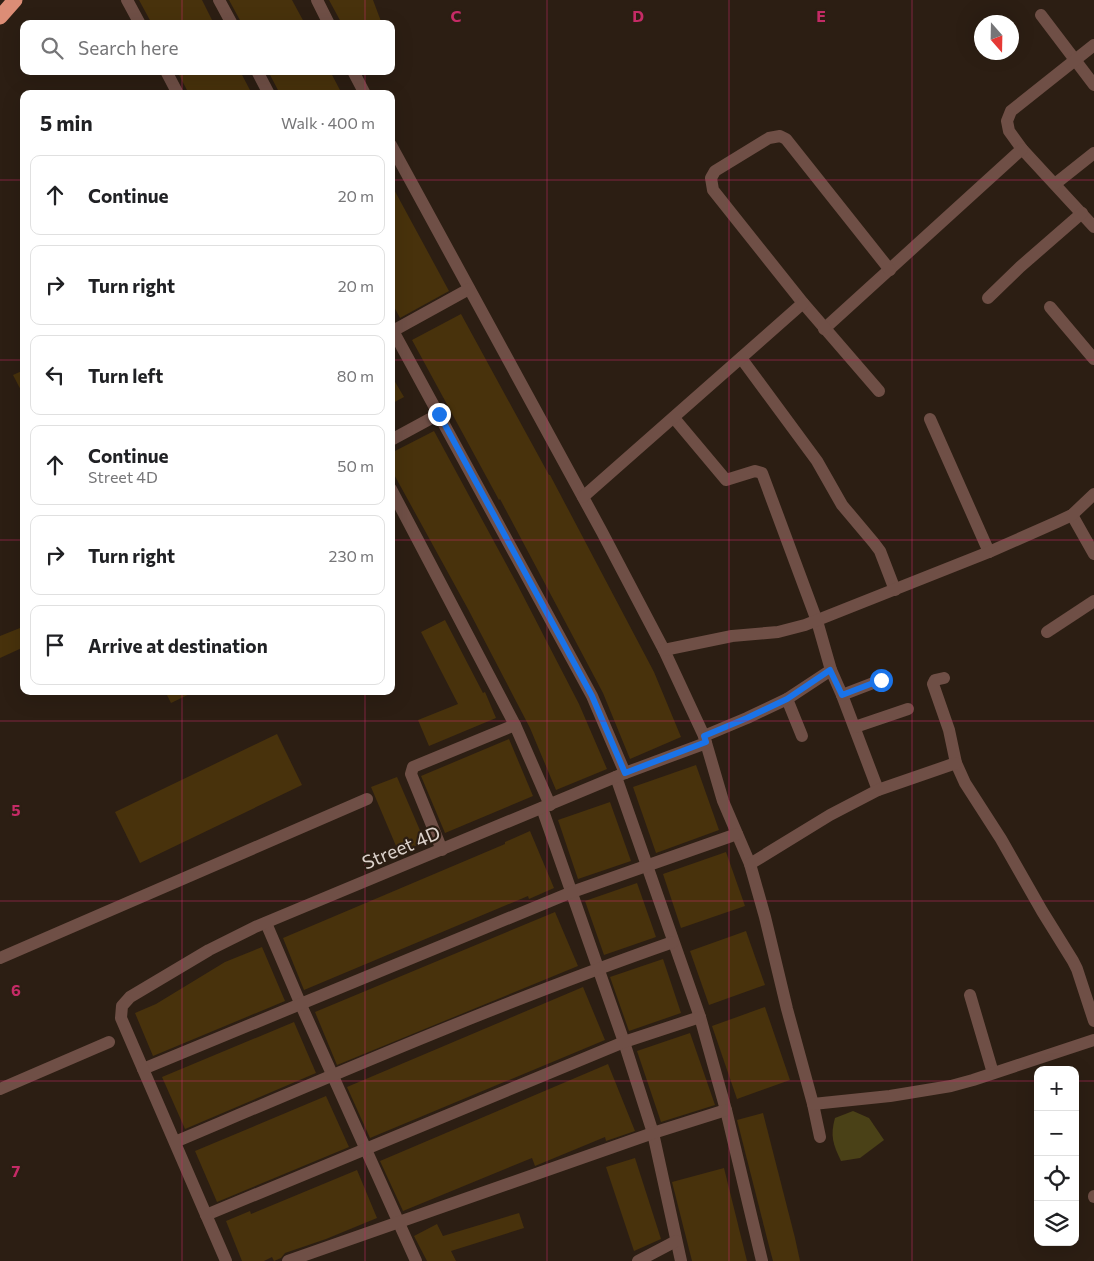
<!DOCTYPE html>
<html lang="en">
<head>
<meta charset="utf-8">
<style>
	:root { --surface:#fff; --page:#f2f2f2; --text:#202124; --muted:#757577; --line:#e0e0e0 }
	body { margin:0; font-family:Commissioner,sans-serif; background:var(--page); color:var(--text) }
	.controls { position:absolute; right:15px; bottom:15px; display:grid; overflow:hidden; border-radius:10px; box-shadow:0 5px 20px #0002 }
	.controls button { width:45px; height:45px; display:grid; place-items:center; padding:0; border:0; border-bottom:1px solid var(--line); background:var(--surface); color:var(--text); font:25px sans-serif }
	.compass { position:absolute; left:974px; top:15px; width:45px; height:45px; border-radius:50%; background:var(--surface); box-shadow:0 5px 20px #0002; rotate:160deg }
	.stop { position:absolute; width:15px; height:15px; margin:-11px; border:4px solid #1a73e8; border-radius:50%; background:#fff }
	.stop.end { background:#1a73e8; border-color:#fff; box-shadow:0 1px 5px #0008 }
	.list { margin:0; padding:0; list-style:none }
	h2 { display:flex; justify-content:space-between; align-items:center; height:65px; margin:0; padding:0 20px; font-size:21px }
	h2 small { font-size:16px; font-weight:400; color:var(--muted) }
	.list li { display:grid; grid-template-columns:32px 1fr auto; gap:15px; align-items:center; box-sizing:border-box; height:80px; margin:0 10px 10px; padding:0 10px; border:1px solid var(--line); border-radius:10px }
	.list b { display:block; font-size:19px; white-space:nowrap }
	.list p { margin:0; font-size:16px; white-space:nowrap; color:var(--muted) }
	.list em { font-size:16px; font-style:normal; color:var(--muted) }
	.icon { flex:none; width:28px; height:28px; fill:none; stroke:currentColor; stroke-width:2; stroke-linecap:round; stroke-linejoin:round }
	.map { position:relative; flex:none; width:1094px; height:1261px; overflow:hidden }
	.search { position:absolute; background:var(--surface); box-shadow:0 5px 20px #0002; left:20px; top:20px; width:375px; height:55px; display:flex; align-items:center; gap:12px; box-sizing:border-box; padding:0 18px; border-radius:10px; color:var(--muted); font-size:19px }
	.panel { position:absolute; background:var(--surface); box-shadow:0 5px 20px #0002; left:20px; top:90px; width:375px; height:605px; border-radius:10px }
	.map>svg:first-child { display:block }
	.water { fill:#4a4117 }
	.building { fill:#48320c }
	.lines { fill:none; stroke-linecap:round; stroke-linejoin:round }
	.minor { stroke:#6f4f46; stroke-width:12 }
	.highway { stroke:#dc8d76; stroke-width:15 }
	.route { stroke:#1a73e8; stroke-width:6 }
	.grid { fill:none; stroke:#c52b66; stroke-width:1; stroke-opacity:0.55 }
	.labels { text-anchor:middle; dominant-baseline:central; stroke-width:4.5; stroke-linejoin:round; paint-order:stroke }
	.street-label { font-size:19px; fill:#dcd2cb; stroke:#2c1e13 }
	.grid-label { font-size:16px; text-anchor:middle; font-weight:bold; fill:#c52b66; stroke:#2c1e13; stroke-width:4.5; stroke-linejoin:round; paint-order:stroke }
</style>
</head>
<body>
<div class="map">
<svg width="1094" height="1261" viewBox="0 0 1094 1261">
	<rect width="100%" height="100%" fill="#2c1e13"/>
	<!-- water -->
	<path class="water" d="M853,1111L869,1118L884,1140L860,1158L841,1161C833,1144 830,1136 835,1118Z"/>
	<!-- building -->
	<g class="building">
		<path d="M139,0H202L214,24H152Z"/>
		<path d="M229,0H292L305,24H242Z"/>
		<path d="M329,0H373L382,24H342Z"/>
		<path d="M177,71H240L252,94H189Z"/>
		<path d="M268,71H330L342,94H280Z"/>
		<path d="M391,184L449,291L400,318L391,301Z"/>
		<path d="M461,314L549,475H550L654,672L681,737L630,759L603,693L500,499L499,500L412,340Z"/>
		<path d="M24,370V396L13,375Z"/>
		<path d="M391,375L404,397L391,404Z"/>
		<path d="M434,431L517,584L579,704L607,769L556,790L530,728L468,609L391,469V453Z"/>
		<path d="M445,620L483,693L485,692L496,718L429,746L418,720L458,704L421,632Z"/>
		<path d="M20,628L24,637V647L0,658V636Z"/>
		<path d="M165,691H196L171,703Z"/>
		<path d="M277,734L302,785L140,863L115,812Z"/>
		<path d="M509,739L533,796L445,833L421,776Z"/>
		<path d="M696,765L719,830L656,853L633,787Z"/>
		<path d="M397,777L425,842L399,853L371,787Z"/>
		<path d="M610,802L631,861L578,879L558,820Z"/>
		<path d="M530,831L554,888L529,899L528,896L304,990L283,938L505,844V842Z"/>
		<path d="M726,852L745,906L681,928L663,874Z"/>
		<path d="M637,883L656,937L604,955L585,901Z"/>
		<path d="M555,912L578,966L337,1065L315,1012Z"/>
		<path d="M746,931L765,985L709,1005L690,951Z"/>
		<path d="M262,947L285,1001L153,1056L135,1013L156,1004L225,962Z"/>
		<path d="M663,959L681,1013L629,1031L610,977Z"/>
		<path d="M583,987L605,1040L370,1138L347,1087Z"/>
		<path d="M765,1007L790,1080L737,1099L712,1026Z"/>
		<path d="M294,1022L316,1073L185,1129L162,1077Z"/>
		<path d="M690,1033L715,1105L661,1122L637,1051Z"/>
		<path d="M608,1064L635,1131L606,1141L605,1137L535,1166L532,1158L403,1211L380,1161Z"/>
		<path d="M326,1096L349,1147L217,1202L195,1151Z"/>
		<path d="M763,1113L795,1238L800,1261H773L769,1246L737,1120Z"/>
		<path d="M635,1158L661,1239L634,1251L606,1167Z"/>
		<path d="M724,1168L747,1261H692L672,1182Z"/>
		<path d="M357,1170L377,1218L326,1239L285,1253L281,1258L274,1261L272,1257L264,1261H242L226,1221L250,1211L251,1214Z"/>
		<path d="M519,1213L524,1228L451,1251L456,1261H427L414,1236L437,1224L443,1236Z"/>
	</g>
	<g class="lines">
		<!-- minor -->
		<g class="minor">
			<path d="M127,0L140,24"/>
			<path d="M219,0L232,24"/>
			<path d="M317,0L329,24"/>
			<path d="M1041,15L1094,85"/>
			<path d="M1094,45L1011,111L1007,121L1009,131L1022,149L1094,227"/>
			<path d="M166,71L178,94"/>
			<path d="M257,71L269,94"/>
			<path d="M353,71L365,94"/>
			<path d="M391,145L602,532L664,650L704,736L723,801L750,864L765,917L787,1009L813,1104L820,1137"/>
			<path d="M1055,184L1094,153"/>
			<path d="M988,298L1020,267L1082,213"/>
			<path d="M1050,307L1094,359"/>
			<path d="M391,327L592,696L625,773"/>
			<path d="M824,329L1022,149"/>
			<path d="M391,332L469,289"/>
			<path d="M741,358L817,461L842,505L874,543L880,551L895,590"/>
			<path d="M879,391L803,303L713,190L711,178L715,171L769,138L780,136L786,139L890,270"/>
			<path d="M674,418L726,480L755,471L762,473L817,621L831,670L842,695L878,790"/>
			<path d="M930,419L989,552"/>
			<path d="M391,440L439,414"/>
			<path d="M391,489L515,725L550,805"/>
			<path d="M583,497L803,303"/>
			<path d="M1072,515L1094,554"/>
			<path d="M1047,632L1094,601"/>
			<path d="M664,650L732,636L778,632L805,625L989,552L1057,522L1072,515L1094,494"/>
			<path d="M944,678L935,680L933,684L949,730L956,763L965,783L1001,839L1042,911L1073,961L1077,969L1094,1021"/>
			<path d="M842,695L881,680"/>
			<path d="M787,699L802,736"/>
			<path d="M855,727L908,709"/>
			<path d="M704,736L747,718L787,699L831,670"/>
			<path d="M616,777L700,1017L726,1110L762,1261"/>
			<path d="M542,808L624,1042L653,1133L681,1261"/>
			<path d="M442,850L411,774L413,767L515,725"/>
			<path d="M750,864L830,815L878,790L956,763"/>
			<path d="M266,923L301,1005L416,1261"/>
			<path d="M0,958L367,799"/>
			<path d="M970,995L993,1073"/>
			<path d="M143,1069L572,892L737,834"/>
			<path d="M0,1089L109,1042"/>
			<path d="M813,1104L890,1096L951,1086L973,1080L1094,1040"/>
			<path d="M175,1142C340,1072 504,1001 673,942"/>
			<path d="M1094,1197V1196"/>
			<path d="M206,1215L624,1042L700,1017"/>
			<path d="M226,1261L121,1018L122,1006L130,997L209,950L255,927L625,773L706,743"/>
			<path d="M288,1261L653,1133L726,1110"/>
			<path d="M638,1261L676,1241"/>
		</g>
		<!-- highway -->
		<path class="highway" d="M0,17L15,0"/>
	</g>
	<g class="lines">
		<!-- route -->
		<path class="route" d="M439,414L592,696L625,773L706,742L704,736L747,718L787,699L830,670L842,695L881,680"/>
	</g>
	<!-- grid -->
	<path class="grid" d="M182,0V24M365,0V24M547,0V1261M729,0V1261M912,0V1261M182,71V94M365,71V94M0,180H24M391,180H1094M0,360H24M391,360H1094M0,540H24M391,540H1094M182,691V1261M365,691V1261M0,721H1094M0,901H1094M0,1081H1038M1075,1081H1094"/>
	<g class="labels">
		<!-- street labels -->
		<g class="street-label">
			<text transform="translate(401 847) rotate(-23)">Street 4D</text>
		</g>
	</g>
	<g class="grid-label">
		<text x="456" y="22">C</text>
		<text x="638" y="22">D</text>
		<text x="821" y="22">E</text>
		<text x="16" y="816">5</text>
		<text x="16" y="996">6</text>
		<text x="16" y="1177">7</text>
	</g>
</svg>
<div class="controls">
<button>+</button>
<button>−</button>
<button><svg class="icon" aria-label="locate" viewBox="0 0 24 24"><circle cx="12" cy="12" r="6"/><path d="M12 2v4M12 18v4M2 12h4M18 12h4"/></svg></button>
<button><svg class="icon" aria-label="layers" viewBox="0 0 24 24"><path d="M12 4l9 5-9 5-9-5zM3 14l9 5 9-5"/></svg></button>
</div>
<svg class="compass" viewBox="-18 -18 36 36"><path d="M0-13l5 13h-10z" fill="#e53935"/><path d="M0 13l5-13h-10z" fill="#757577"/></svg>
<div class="stop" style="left:881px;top:680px"></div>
<div class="stop end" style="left:439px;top:414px"></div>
<div class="search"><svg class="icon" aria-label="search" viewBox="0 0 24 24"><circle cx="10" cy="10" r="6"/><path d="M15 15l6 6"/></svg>Search here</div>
<section class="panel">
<h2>5 min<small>Walk · 400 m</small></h2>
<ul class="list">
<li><svg class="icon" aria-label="ahead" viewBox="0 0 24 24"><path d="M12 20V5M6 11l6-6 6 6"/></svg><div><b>Continue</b></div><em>20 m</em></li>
<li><svg class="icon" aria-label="right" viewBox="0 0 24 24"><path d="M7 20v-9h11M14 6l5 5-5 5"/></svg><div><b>Turn right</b></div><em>20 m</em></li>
<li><svg class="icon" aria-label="left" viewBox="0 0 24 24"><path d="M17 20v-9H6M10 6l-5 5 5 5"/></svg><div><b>Turn left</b></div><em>80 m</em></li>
<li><svg class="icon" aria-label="ahead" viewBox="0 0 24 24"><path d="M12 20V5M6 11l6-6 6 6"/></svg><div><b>Continue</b><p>Street 4D</p></div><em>50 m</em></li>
<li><svg class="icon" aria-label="right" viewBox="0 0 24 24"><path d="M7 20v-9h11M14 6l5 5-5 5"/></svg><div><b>Turn right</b></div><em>230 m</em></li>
<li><svg class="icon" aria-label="arrive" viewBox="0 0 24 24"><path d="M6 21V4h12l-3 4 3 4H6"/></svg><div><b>Arrive at destination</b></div></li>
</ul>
</section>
</div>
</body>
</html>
